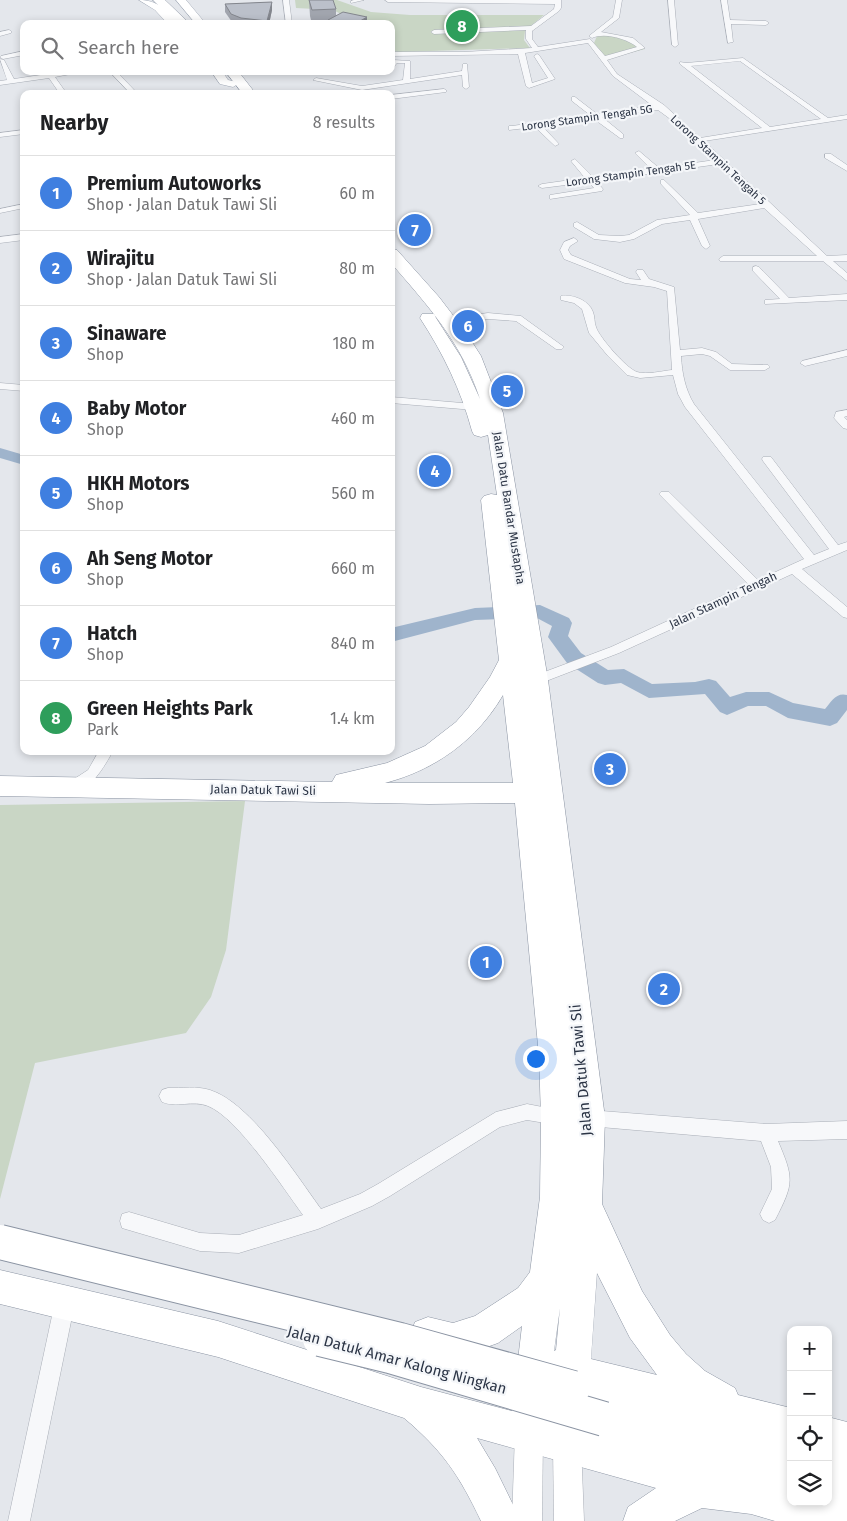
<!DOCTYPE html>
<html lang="en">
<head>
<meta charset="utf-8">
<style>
	:root { --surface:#fff; --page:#f2f2f2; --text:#202124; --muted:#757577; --line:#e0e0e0; --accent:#d1495b }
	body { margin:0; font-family:"Fira Sans",sans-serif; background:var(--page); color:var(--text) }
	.controls { position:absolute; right:15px; bottom:15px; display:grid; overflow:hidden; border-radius:10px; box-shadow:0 2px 8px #0003 }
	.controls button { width:45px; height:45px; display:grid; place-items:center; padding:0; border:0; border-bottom:1px solid var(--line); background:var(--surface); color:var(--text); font:25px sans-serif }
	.you { position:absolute; left:535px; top:1058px; width:18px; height:18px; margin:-12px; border:4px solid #fff; border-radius:50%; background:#1a73e8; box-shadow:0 0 0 8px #1a73e833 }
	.badge { display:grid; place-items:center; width:32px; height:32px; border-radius:50%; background:var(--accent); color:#fff; font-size:16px; font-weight:700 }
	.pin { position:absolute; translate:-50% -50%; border:2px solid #fff; box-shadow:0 1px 5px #0006 }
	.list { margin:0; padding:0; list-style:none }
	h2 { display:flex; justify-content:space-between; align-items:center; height:65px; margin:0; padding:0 20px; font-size:21px }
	h2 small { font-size:16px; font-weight:400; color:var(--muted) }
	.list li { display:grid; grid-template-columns:32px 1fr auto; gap:15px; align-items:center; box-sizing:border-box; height:75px; padding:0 20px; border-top:1px solid var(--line) }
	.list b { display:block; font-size:19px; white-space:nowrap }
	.list p { margin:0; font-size:16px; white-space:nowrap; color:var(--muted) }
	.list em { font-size:16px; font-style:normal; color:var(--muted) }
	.icon { flex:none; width:28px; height:28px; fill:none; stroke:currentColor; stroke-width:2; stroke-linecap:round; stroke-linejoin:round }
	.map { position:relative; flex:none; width:847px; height:1521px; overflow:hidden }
	.search { position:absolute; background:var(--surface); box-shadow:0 2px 8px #0003; left:20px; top:20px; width:375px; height:55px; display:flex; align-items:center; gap:12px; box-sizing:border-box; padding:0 18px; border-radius:10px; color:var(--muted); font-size:19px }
	.panel { position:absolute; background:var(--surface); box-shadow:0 2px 8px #0003; left:20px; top:90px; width:375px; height:665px; border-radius:10px }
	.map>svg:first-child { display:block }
	.green { fill:#c9d6c5 }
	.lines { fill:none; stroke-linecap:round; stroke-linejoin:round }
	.river { fill:#9fb4cc; fill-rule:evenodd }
	.street-casing { stroke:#a9aeb7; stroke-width:1 }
	.secondary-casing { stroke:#a9aeb7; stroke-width:1 }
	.primary-casing { stroke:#a3abb8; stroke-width:1 }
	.highway-casing { stroke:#8b94a3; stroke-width:1 }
	.street { fill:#f7f8fa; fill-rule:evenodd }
	.secondary { fill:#fff; fill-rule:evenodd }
	.primary { fill:#fff; fill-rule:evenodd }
	.highway { fill:#fff; fill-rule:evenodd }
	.highway-bridge-casing { stroke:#8b94a3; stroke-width:36; stroke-linecap:butt }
	.highway-bridge { stroke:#fff; stroke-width:34 }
	.wall { fill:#a1a5ae }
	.shaded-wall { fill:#83868d }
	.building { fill:#bbc0ca; stroke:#83868d }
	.labels { text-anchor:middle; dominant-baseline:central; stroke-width:4.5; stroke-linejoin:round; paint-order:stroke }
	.far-street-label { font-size:11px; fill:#2b3445; stroke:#f4f6f9 }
	.street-label { font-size:12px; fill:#2b3445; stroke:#f4f6f9 }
	.near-street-label { font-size:15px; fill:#2b3445; stroke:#f4f6f9 }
</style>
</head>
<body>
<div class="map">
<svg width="847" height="1521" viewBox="0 0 847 1521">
	<rect width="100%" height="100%" fill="#e4e7ec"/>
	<!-- green -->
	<g class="green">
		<path d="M295,0H337L371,12L410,15H544L525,31L524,40L530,48L399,52L391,51V24H361L333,10L296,8Z"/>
		<path d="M602,33L633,38L645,49L607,59L594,43L597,36Z"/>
		<path d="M245,801L226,950L211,997L186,1033L35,1063L0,1199V805Z"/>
	</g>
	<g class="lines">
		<!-- river -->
		<g class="river">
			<path d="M0,448L24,455V465L0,458Z"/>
			<path d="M540,605L569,618L572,623L568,636L581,653L608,670L624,669L652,684L695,682L709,679L716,681L730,697L746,692H769L793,703L825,709C831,702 836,692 847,695V710L837,723L830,726L788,718L766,706H748L727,715L720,712L705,694L649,698L621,683L605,685L598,683L567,663L548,637L552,626L537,618L475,620L391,642V628L475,608Z"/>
		</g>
		<!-- street casing -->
		<g class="street-casing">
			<g id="street">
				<path d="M283,0H289L292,24H286Z"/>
				<path d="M354,0H364L351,3V1Z"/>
				<path d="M385,0H561V8L559,11L532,31V39L538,47L590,39L605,56L637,47C627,39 605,32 592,38L589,36L613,17L616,0H622L619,18L601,32L633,38L645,48L607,60L617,74L664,105L700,138L762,128L680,64V62L686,63L743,58L828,118L847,115V119L704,141L827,256L847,255V261H833L847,273V281L823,261H720L719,259L723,256H817L764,208L698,219L710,246L706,249L702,246L690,220L662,224L634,239L620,242L594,239L574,227V223L577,222L599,235L620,236L629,235L657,220L690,215L661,184V180H664L698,213L760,204L719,164L596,181L603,189L602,191L550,199V195L594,188L589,182L542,188L538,186L542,184L585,178L571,161L575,159L593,177L651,169L635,153L639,151L659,168L715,160L673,121L658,110L602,117L623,134V138H620L594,119L542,126L559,144L555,146L535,127L509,130V126H512L590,115L572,101V97H575L597,114L653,106L613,76L588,43L525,53L532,83L548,78L534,56L537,54L539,55L555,79L529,88L526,86L518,54L391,56V52H464L532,48L526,39V30L434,34L431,32L434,30L531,26L554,9L555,4L388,2ZM740,61L821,119L770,127L691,66Z"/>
				<path d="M668,0H674L678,45L675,47L672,45Z"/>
				<path d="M721,0H727L730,20L766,21L769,23L766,25L731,24L733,42L728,43Z"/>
				<path d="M9,30L11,31V33L0,36V32Z"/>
				<path d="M24,51V55L3,59L0,57L1,56Z"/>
				<path d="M0,59L4,60L14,79L67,71H86L55,77L67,94H60L49,78L0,85V81L7,80Z"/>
				<path d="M393,60L410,61V79L462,71L463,64H467L469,87L466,89L463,87L462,75L362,90L313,80L316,78L362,86L403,80L405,63H397L391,70Z"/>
				<path d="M109,71H116L138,94H131Z"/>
				<path d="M444,89L446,90V92L391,99V95Z"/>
				<path d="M24,130V134L0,137V133Z"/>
				<path d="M825,154H831L847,165V171L825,158Z"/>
				<path d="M24,204V208L0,213V209Z"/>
				<path d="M24,234V240L0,243V237Z"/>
				<path d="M574,238L578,241L570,246L568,250L571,255L630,279L641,280L636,272L637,270H643L649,279L674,287L680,350L702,348L716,352L732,364L768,365L770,367L765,370H730L710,356L702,354L681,356C682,373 685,389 694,404L814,555L829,549L763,461L762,459L763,457H771L838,545L847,542V550L802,569L847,607V618L843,617L792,574L619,653L541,683H531L530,680L531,677L611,647L748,584L661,496L659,494L661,492H669L758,580L804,559L685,407L678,394L673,375L640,378L627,375L608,356L589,333L582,309L574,303L561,300V296C572,294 589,300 593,312C595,317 594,322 596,327C599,337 627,369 637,372C647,375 662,371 672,370L667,291L654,287L625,283L564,259L560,250L564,242Z"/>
				<path d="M756,266L759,267L789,298L847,294V300L765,304V300L780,299L753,271V267Z"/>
				<path d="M488,313L521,316L564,347L562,349H556L516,321L488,319L449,325L444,322L449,319Z"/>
				<path d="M847,350V356L805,366L800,363L802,361Z"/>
				<path d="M0,383L24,385V391L0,389Z"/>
				<path d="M391,397L474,404L479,407L474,410L391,403Z"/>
				<path d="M847,410V416L844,417L847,420V429L843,428L834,418L836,412Z"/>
				<path d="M99,751H113C105,765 88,797 68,791L66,787L68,783L88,770Z"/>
				<path d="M168,1088C182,1088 197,1086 210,1090C251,1103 296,1175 321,1209L360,1194L378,1184L496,1112L527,1104L563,1111L566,1117L563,1123L557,1125L527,1120L500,1127L390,1196L372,1206L318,1229L239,1253L200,1251L122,1228L120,1221L122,1214L129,1212L200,1233L239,1235L303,1215C283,1188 238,1118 208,1106C193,1100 176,1108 162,1102L159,1096L162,1090Z"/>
				<path d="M589,1110L766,1124L847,1121V1139L778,1141C794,1179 794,1183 775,1220L769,1223L763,1220L760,1214L772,1189L771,1167L761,1141L589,1126L583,1124L580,1118L583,1112Z"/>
				<path d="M65,1292L72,1295L75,1302L30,1521H8L55,1302L58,1295Z"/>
			</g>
		</g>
		<!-- secondary casing -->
		<g class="secondary-casing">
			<g id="secondary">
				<path d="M529,1420L539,1424L543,1434L542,1521H512L515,1434L519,1424Z"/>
				<path d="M567,1430L577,1434L581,1444L584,1521H554L553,1444L557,1434Z"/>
			</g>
		</g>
		<!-- primary casing -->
		<g class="primary-casing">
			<g id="primary">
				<path d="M139,0C157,0 168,10 179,24H168L155,10Z"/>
				<path d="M176,0H186L206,24H196Z"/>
				<path d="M211,71H222L228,80L237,82L238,84L233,87L220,84Z"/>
			</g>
		</g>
		<!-- highway casing -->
		<g class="highway-casing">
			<g id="highway">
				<path d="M153,0H165L190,24H177Z"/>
				<path d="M225,71H238L256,94H243Z"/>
				<path d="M391,248L397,250L439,297L465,331L481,356L503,413L548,680L605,1118L602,1204L642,1291L670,1335L686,1354L705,1371L735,1388L738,1395L791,1408V1502H828V1417L847,1422V1521H775L751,1514L702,1508L675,1521H623L628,1507L656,1488L477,1438L495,1468L521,1521H481C459,1475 443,1451 404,1418L218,1357L0,1304V1270L218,1321L421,1387L512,1411L522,1326L498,1343L453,1359L415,1348L410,1335L415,1322L428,1317L453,1323L475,1316L518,1288L530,1272L540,1197L541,1117L539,1056L515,803L429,804L0,796V776L332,782L336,775L387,763L425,746L456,722L469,707L490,677L499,660L481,500L484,496L491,494L497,495L488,435L481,437L474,435L472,431C461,390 443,353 420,318L422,314H434L436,318L461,357L480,399C462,343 429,307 391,263ZM503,695L513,783H385C435,770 477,740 503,695ZM597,1273L630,1338L657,1375L591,1359ZM560,1308L556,1350L554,1351ZM551,1384L553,1385L550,1421H549ZM587,1423L591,1432H592L587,1431Z"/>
			</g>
		</g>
		<!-- street -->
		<use href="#street" class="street"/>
		<!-- secondary -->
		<use href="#secondary" class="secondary"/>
		<!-- primary -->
		<use href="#primary" class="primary"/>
		<!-- highway -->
		<use href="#highway" class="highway"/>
		<!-- highway-bridge casing -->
		<g class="highway-bridge-casing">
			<g id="highway-bridge">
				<path d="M0,1242L400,1340L573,1388"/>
				<path d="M320,1339L390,1356L604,1419"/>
			</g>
		</g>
		<!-- highway-bridge -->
		<use href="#highway-bridge" class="highway-bridge"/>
	</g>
	<!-- wall -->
	<g class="wall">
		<path d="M309,0L336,9V16L367,24H312L310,16Z"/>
		<path d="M272,2V10L269,24H235L232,22L225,12V4Z"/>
	</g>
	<!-- shaded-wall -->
	<g class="shaded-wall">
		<path d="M272,2V10L269,24H267V21Z"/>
		<path d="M367,17V24H355Z"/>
	</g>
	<!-- building -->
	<g class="building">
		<path d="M309,0H333L336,9L312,10Z"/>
		<path d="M272,2L267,21L241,18L231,14L225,4Z"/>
		<path d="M343,12L367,17L355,24H346L328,20Z"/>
	</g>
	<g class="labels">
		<!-- far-street labels -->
		<g class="far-street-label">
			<text transform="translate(587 118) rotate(-8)">Lorong Stampin Tengah 5G</text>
			<text transform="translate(718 160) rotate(43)">Lorong Stampin Tengah 5</text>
			<text transform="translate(631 174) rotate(-8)">Lorong Stampin Tengah 5E</text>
		</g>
		<!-- street labels -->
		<g class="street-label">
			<text transform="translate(509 508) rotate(81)">Jalan Datu Bandar Mustapha</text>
			<text transform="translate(723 600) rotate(-25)">Jalan Stampin Tengah</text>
			<text transform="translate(263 790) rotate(1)">Jalan Datuk Tawi Sli</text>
		</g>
		<!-- near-street labels -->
		<g class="near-street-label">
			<text transform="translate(581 1070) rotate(-95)">Jalan Datuk Tawi Sli</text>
			<text transform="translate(397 1360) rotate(15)">Jalan Datuk Amar Kalong Ningkan</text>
		</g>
	</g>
</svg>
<div class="controls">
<button>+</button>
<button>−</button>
<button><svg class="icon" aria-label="locate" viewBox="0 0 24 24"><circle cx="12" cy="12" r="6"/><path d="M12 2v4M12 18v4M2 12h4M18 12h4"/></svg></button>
<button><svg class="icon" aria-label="layers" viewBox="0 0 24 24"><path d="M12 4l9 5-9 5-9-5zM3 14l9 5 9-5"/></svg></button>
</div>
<div class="you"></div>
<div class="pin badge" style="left:486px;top:962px;background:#3f7fe0">1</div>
<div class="pin badge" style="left:664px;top:989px;background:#3f7fe0">2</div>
<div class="pin badge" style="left:610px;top:769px;background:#3f7fe0">3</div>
<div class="pin badge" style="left:435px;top:471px;background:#3f7fe0">4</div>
<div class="pin badge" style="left:507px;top:391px;background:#3f7fe0">5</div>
<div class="pin badge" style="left:468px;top:326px;background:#3f7fe0">6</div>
<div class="pin badge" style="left:415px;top:230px;background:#3f7fe0">7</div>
<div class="pin badge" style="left:462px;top:26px;background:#2e9e5b">8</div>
<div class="search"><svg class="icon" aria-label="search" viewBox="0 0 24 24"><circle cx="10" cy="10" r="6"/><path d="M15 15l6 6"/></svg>Search here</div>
<section class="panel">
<h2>Nearby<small>8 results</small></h2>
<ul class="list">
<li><span class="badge" style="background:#3f7fe0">1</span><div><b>Premium Autoworks</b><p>Shop · Jalan Datuk Tawi Sli</p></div><em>60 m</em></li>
<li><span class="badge" style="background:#3f7fe0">2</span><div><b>Wirajitu</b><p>Shop · Jalan Datuk Tawi Sli</p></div><em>80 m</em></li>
<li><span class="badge" style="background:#3f7fe0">3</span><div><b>Sinaware</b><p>Shop</p></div><em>180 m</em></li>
<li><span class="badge" style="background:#3f7fe0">4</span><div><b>Baby Motor</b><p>Shop</p></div><em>460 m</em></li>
<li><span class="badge" style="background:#3f7fe0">5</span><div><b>HKH Motors</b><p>Shop</p></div><em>560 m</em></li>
<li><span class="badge" style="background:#3f7fe0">6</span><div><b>Ah Seng Motor</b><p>Shop</p></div><em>660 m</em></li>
<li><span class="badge" style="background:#3f7fe0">7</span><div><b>Hatch</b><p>Shop</p></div><em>840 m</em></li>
<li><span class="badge" style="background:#2e9e5b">8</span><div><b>Green Heights Park</b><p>Park</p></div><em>1.4 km</em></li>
</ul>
</section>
</div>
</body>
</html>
